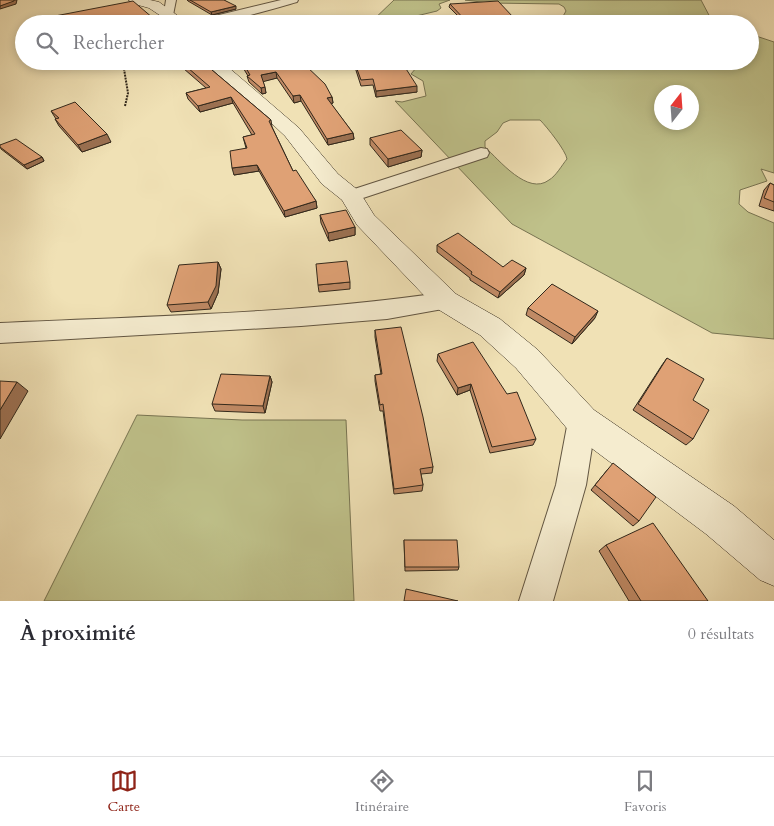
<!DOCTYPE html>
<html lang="fr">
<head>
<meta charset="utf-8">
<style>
	:root { --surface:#fff; --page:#f7f7f7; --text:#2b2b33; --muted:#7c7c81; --line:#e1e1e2; --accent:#8f2418 }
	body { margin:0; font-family:Cardo,serif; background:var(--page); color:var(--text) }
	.compass { position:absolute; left:654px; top:85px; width:45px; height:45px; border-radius:50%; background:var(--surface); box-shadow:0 2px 8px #0003; rotate:17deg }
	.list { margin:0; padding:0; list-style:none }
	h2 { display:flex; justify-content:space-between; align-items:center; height:65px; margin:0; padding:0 20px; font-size:21px }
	h2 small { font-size:16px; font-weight:400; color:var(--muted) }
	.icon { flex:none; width:28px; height:28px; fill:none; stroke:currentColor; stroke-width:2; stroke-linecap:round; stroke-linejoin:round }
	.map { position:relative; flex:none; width:774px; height:601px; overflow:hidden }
	.search { position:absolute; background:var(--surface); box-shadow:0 2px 8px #0003; left:15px; right:15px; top:15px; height:55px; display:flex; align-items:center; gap:12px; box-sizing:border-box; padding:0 18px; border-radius:28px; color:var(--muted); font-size:19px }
	.sheet { height:155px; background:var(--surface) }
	nav { display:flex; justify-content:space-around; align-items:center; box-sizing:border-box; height:70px; border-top:1px solid var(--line); background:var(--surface); font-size:14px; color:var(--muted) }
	nav a { display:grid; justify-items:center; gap:2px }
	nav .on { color:var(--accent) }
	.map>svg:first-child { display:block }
	.green { fill:#bfc18a; stroke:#787452; fill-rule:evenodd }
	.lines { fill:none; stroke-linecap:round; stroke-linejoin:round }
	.street-casing { stroke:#625642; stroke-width:2 }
	.secondary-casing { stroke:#32281b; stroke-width:1 }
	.path { stroke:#32281b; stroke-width:2; stroke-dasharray:2 1; stroke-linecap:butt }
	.street { fill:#f5eccf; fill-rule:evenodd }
	.secondary { fill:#f5eccf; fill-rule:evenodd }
	.wall { fill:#c08a65; stroke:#32281b }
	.shaded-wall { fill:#9c7152; stroke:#32281b }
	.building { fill:#dfa175; stroke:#32281b }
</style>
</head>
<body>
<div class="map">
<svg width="774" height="601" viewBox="0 0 774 601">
	<rect width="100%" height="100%" fill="#f0e1b5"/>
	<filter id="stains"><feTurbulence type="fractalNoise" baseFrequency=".004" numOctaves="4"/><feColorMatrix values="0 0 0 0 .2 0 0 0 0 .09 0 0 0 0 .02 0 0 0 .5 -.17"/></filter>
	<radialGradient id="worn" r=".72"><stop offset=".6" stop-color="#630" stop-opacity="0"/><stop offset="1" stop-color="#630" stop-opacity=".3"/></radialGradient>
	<!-- green -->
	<g class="green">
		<path d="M394,0H450L439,4L441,8L437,11L412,17L399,24H369Z"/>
		<path d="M465,0H701L711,19L724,24H553L562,18L566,11L564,7L559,4L489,3Z"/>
		<path d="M750,34L774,42V173L761,169L767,181L740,190L739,204L748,212L774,223V339L712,333L512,224L395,101L402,102L426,96L423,81L411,74L422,61H750ZM662,92H692V122H662ZM510,120H540C547,127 566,151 567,159C562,165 556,176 549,180C528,196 499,160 485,147V141L497,132L503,123Z"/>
		<path d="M137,415L242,420H346L354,601H44Z"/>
	</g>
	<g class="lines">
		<!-- street casing -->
		<g class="street-casing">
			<g id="street">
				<path d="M166,0H176L173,15H165L164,13Z"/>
				<path d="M281,0H298L297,2C261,12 226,24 189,24L190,22Z"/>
				<path d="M481,148L487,149L489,153L487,157L357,200L351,202L345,200L342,196L345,192Z"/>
				<path d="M446,292L454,295L457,301L454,307L387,319L301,326L0,343V323C149,316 299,314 446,292Z"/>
				<path d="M582,408L592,412L596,421L586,485L553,601H519L556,485L568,421L572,412Z"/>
			</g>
		</g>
		<!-- secondary casing -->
		<g class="secondary-casing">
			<g id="secondary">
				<path d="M129,0H150L159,2L189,24H173L149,8L131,3Z"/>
				<path d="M204,61H221L299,128L338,174L359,191L374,215L456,294L500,319L538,350L594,410L734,506L774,540V586L760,580L706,534L570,432L516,368L480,335L436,308L357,225L342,200L322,184L285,136L250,103L215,74Z"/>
			</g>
		</g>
		<!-- path -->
		<path class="path" d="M125,106L128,93L124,69L136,61"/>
		<!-- street -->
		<use href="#street" class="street"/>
		<!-- secondary -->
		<use href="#secondary" class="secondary"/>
	</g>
	<!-- wall -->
	<g class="wall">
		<path d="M187,0H224L236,9L212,15L188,1Z"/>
		<path d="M450,4L513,20L478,24H466L449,7Z"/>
		<path d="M154,61H205L212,70L271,120L272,127L293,171L316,201L317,208L285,217L259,171L234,175L246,148L243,137L252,135L233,103L200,112L188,99L186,93L206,88L176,62L161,67Z"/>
		<path d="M239,61H304L306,66L332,97L333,103L331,104L353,133L354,139L328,145L301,101L294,103L277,78L263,81L266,93L262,94L249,82L247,76H248Z"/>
		<path d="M353,61H401L417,92L376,97L373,85L361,86Z"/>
		<path d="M51,111L111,142L82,152L59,126L55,119H56Z"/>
		<path d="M370,138L422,150L421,157L388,167L370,145Z"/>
		<path d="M0,145L42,157L44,161L27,169L1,149Z"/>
		<path d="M770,183L774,185V211L759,206L764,190Z"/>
		<path d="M320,215L355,227V235L329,241L321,223Z"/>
		<path d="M437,245L503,267L526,268L524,275L498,298L470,280V278L437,252Z"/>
		<path d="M218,262L221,269L218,293L211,309L171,312L167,305Z"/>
		<path d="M350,282V289L319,292L318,285Z"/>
		<path d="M528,308L595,318L572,344L526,315Z"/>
		<path d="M375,330L433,467L432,473L421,474L423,485L422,491L394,494L383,411H380L375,381V375L381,374L375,337Z"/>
		<path d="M438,354L536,439L533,445L490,453L470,390L457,395L437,361Z"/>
		<path d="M667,358L693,400V439L686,445L633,410L662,365Z"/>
		<path d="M270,376L272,382L265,413L215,411L212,404Z"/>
		<path d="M608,469L639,521L633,526L591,490Z"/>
		<path d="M404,540L459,567L458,570L405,571Z"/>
		<path d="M606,545L708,601H629L599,551Z"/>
	</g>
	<!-- shaded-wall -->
	<g class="shaded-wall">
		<path d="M14,0H17L16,4L0,9V6Z"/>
		<path d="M236,6V9L212,15L211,12Z"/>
		<path d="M513,17V20L478,24H467V22Z"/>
		<path d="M159,61H176V62L161,67Z"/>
		<path d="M276,72L277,78L262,82L261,75Z"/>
		<path d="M417,86V92L376,97V91Z"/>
		<path d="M265,87L266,93L262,94L261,88Z"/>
		<path d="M300,95L301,101L294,103L293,96Z"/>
		<path d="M231,97L233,103L200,112L198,106Z"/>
		<path d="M332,97L333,103L328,104L327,98Z"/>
		<path d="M353,133L354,139L328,145L327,139Z"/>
		<path d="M107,134L111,142L82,152L78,145Z"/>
		<path d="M422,150L421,157L388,167V159Z"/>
		<path d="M42,157L44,161L27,169L24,165Z"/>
		<path d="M257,165L259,171L234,175L232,168Z"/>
		<path d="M316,201L317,208L285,217L284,211Z"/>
		<path d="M355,227V235L329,241L328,233Z"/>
		<path d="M218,262L221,269L218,293L211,309L208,302Z"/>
		<path d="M526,268L524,275L498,298L500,292Z"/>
		<path d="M598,311L595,318L572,344L575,337Z"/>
		<path d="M270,376L272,382L265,413L263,406Z"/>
		<path d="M17,382L28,391L0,439V410Z"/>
		<path d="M471,384L470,390L457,395L458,388Z"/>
	</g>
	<!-- building -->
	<g class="building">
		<path d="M0,0H14V1L0,6Z"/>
		<path d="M190,0H224L236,6L211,12Z"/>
		<path d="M133,1L160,24H61L55,16Z"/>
		<path d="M498,1L513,17L467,22L450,4Z"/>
		<path d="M180,61H205L212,70L271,120L269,121L293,171L296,170L316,201L284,211L257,165L232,168L230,151L247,148L243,137L255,134L231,97L198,106L186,93L210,87Z"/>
		<path d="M242,61H304L306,63L304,64L325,84L332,97L327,98L353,133L327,139L300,95L293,96L276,72L261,75L265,87L261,88L247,76L250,75Z"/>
		<path d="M354,61H401L417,86L376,91L373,79L361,80Z"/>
		<path d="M75,102L107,134L78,145L55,119L59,118L51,111Z"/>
		<path d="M401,130L422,150L388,159L370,138Z"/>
		<path d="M16,139L42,157L24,165L0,147V145Z"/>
		<path d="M770,183L774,185V202L764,198Z"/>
		<path d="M346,210L355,227L328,233L320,215Z"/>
		<path d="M458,233L503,267L512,260L526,268L500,292L471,274L472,272L437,245Z"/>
		<path d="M347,261L350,282L318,285L316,264Z"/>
		<path d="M218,262L216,286L208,302L167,305L179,265Z"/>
		<path d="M552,284L598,311L575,337L528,308Z"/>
		<path d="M401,327L423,417L433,467L420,469L423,485L394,489L383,404L380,405L375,375L382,374L375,330Z"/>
		<path d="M473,342L507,394L517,392L536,439L492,447L471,384L458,388L438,354Z"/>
		<path d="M667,358L704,379L693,400L709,410L693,439L638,404Z"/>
		<path d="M221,374L270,376L263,406L212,404Z"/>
		<path d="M0,381L17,382L0,410Z"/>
		<path d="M613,463L656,497L639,521L595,485Z"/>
		<path d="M653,523L708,601H641L606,545Z"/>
		<path d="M404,540H457L459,567H405Z"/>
		<path d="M406,589L458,601H404Z"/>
	</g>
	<rect width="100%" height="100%" filter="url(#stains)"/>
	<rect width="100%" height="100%" fill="url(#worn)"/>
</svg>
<svg class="compass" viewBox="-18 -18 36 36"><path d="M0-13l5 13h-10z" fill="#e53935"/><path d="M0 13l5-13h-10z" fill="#7c7c81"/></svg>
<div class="search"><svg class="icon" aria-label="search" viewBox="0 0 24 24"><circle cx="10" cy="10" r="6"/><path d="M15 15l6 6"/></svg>Rechercher</div>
</div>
<section class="sheet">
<h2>À proximité<small>0 résultats</small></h2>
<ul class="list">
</ul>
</section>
<nav>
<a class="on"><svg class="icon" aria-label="map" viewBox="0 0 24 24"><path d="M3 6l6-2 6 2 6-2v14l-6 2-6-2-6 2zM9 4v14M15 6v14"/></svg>Carte</a>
<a><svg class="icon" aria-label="directions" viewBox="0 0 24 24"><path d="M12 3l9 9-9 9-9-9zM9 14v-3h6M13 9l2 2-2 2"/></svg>Itinéraire</a>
<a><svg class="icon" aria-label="saved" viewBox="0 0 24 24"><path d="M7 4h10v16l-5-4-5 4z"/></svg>Favoris</a>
</nav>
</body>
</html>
